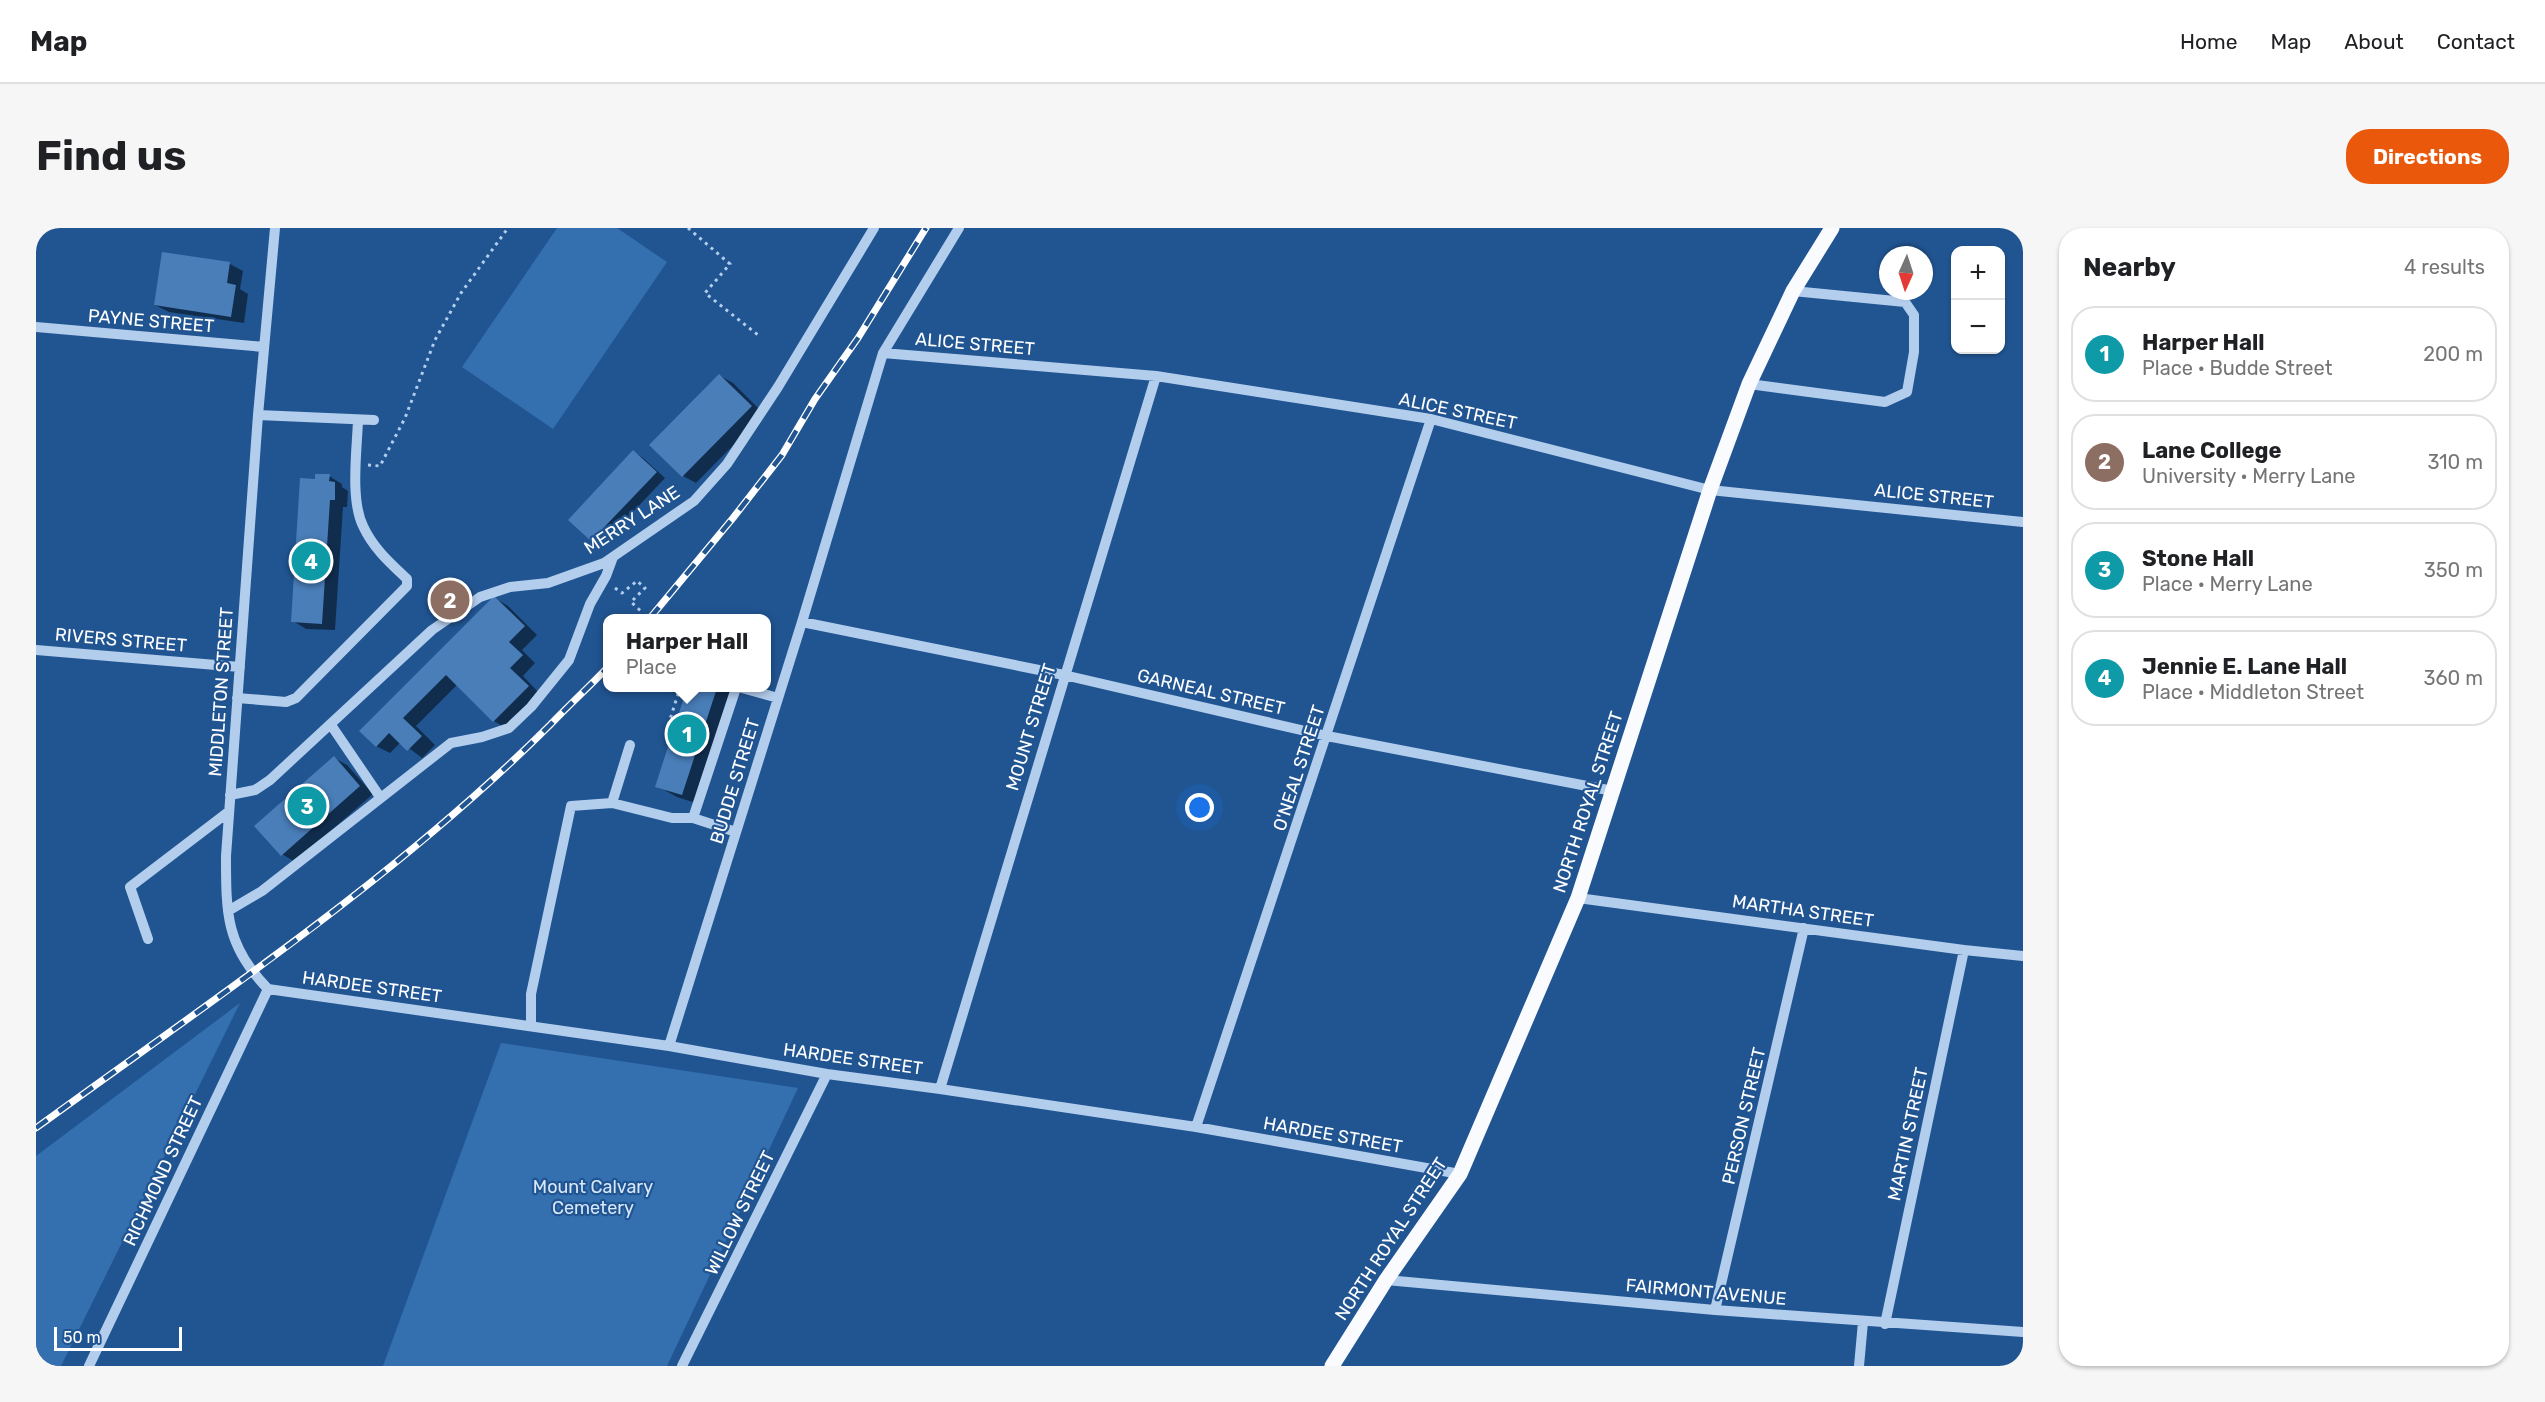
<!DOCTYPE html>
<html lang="en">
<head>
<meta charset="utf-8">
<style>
	:root { --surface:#fff; --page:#f6f6f6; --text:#202124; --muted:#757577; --line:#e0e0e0; --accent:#ea580c }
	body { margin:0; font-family:Rubik,sans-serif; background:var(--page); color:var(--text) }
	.controls { position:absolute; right:18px; top:18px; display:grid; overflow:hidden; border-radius:12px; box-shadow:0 2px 4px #0004 }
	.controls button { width:54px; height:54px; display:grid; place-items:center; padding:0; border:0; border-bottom:2px solid var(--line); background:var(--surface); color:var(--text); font:30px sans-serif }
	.compass { position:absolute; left:1843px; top:18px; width:54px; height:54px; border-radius:50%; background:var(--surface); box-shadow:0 2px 4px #0004; rotate:183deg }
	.scale { position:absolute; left:18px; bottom:15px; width:128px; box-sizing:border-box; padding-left:6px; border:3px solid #fff; border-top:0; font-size:16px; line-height:21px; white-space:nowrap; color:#fff; -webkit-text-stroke:4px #215592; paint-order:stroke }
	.you { position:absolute; left:1164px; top:580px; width:21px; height:21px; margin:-15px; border:4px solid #fff; border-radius:50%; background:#1a73e8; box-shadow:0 0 0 9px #1a73e833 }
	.badge { display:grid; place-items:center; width:39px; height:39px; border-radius:50%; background:var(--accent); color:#fff; font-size:20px; font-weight:700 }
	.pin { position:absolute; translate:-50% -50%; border:3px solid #fff; box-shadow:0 2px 6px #0006 }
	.popup { position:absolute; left:567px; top:386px; width:168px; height:78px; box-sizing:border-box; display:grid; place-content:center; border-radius:12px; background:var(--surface); filter:drop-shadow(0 2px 4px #0005); font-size:20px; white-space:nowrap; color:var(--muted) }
	.popup b { font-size:22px; color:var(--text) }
	.popup::after { content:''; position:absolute; left:50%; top:100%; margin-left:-12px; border:12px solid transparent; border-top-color:var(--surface) }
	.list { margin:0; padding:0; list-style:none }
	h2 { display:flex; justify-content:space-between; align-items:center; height:78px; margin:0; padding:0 24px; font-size:26px }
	h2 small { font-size:20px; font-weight:400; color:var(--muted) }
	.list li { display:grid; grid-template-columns:39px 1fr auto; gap:18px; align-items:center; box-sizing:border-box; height:96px; margin:0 12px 12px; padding:0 12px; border:2px solid var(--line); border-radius:24px }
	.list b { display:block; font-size:22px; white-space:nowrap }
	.list p { margin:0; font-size:20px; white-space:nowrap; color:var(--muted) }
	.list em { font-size:20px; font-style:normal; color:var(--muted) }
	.map { position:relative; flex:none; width:1987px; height:1138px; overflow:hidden; border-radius:24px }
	header { display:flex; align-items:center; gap:36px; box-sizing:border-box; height:84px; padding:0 30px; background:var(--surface); border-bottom:2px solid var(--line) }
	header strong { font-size:28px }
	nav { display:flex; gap:33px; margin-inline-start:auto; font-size:21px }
	.intro { display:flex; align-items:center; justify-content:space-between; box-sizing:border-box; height:144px; padding:0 36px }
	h1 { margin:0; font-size:42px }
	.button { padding:15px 27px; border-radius:24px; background:var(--accent); color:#fff; font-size:21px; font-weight:700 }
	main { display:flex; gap:36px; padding:0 36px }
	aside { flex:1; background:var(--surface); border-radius:24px; box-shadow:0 2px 4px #0004 }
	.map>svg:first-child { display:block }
</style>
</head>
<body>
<header>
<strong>Map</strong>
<nav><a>Home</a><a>Map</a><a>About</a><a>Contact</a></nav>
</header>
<div class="intro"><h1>Find us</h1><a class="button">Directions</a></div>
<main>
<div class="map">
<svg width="1987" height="1138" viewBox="0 0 1987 1138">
	<rect width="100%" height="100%" fill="#215592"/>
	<!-- green -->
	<path fill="#346fb0" d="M521,0H581L631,34L517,201L426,139Z
		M204,775L25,1138H0V928Z
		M465,815L762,860L631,1138H347Z"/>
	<!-- shadow -->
	<path fill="#0007" d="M127,26L194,36L207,43L204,61L212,66L208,95L133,84L119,77Z
		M684,148L697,155L728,186L660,255L647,248Z
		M598,224L607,230L629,250L565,318L556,312Z
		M293,248L306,256V259L312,263L311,279H307L299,402L270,401L257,393L280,253Z
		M459,370L472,378L501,407L486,422L499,435L487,448L505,467L471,501L458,493L421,457L380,498L399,517L386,530L365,514L354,525L340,518Z
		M652,460H708L703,462L666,577L641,569L621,558Z
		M298,530L311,537L337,566L259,634L246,626Z"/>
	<!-- building -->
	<path fill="#497eb9" d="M126,24L194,34L191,55L200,57L195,89L118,77Z
		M683,146L716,178L646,249L613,217Z
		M597,222L621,244L555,313L532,292Z
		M279,246H294L293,253L299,254V272H294L286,396L255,394L264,250L279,251Z
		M458,368L489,398L473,414L487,427L474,440L493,458L457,494L410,447L367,490L386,508L371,523L353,505L340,519L323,503Z
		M651,460H681L646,567L619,559Z
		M298,528L324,558L245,628L218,598Z"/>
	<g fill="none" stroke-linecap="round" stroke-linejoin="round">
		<!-- path -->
		<path stroke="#b3ceed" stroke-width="3" stroke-dasharray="3 4.5" stroke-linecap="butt" d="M652,0L694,36L669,65L722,107
			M332,237L344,238L369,190L399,112L425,65L472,0
			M579,360L586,365L601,353L609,360L595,374L607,385
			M630,504L644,460"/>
		<!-- minor -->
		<path stroke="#b3ceed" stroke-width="10" d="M239,0L222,187L190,628C190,686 190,718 232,761L633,818L791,846L904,861L1160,899L1424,946
			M0,99L228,119
			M847,125L1120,148L1395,191L1674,262L1987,294
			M1713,156L1849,174L1871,164L1878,124V87L1869,74L1757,63
			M222,187L338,192
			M766,394L1028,447L1291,508L1577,563
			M0,422L204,439
			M700,460L657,590L700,604
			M706,460L742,470
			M201,470L250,474L260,470L371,358V351C354,335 337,320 327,298C314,271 321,222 322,192
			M295,497L344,569
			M594,517L576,575L636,590H657
			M194,567L219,562L234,552L396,402L444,369L474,359L512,355L568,335L658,273L691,236L742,159L838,0
			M1542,670L1928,722L1987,728
			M192,683L226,663L415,515L446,509L473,500L495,479L533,432L554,376L570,348L577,329
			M112,711L94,659L191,585
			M495,798V766L535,578L576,575
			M633,818L766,394L847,125L923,0
			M904,861L1120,148
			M1160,899L1395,191
			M1350,1052L1679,1082L1987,1104
			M1679,1082L1768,700
			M1849,1096L1928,722
			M53,1138L232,761
			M646,1138L791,846
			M1823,1138L1827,1094"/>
		<!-- major -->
		<path stroke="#f9fbff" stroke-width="15" d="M1296,1138L1350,1052L1424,946L1542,670L1674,262L1713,156L1757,63L1796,0"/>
		<!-- rail casing -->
		<g stroke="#fff" stroke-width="7">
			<path id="rail" d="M614,390L697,290L746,227L779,171L822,110L890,0
				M0,900C176,772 359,651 514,497C533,477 553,459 572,439"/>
		</g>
		<!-- rail -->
		<use href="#rail" stroke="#215592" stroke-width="4.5" stroke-dasharray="14" stroke-linecap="butt"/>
	</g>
	<g text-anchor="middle" stroke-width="4.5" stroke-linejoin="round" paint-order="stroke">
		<!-- street labels -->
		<g font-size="18" fill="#fff" stroke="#215592">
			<text transform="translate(115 93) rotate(5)" y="6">PAYNE STREET</text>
			<text transform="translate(939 116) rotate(5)" y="6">ALICE STREET</text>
			<text transform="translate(1422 183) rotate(12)" y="6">ALICE STREET</text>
			<text transform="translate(1898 268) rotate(6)" y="6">ALICE STREET</text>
			<text transform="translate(596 292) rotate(-33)" y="6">MERRY LANE</text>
			<text transform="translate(85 412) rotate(5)" y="6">RIVERS STREET</text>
			<text transform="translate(185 464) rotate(-86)" y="6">MIDDLETON STREET</text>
			<text transform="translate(1175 464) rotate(13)" y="6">GARNEAL STREET</text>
			<text transform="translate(995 499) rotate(-73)" y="6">MOUNT STREET</text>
			<text transform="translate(1263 540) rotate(-72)" y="6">O'NEAL STREET</text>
			<text transform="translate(699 553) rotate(-73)" y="6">BUDDE STREET</text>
			<text transform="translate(1552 574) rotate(-72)" y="6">NORTH ROYAL STREET</text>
			<text transform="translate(1767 683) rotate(8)" y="6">MARTHA STREET</text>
			<text transform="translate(336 759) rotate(8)" y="6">HARDEE STREET</text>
			<text transform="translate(817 831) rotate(8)" y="6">HARDEE STREET</text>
			<text transform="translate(1708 888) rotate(-77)" y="6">PERSON STREET</text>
			<text transform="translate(1872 906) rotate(-78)" y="6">MARTIN STREET</text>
			<text transform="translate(1297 907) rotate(10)" y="6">HARDEE STREET</text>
			<text transform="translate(127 943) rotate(-65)" y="6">RICHMOND STREET</text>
			<text transform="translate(704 985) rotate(-64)" y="6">WILLOW STREET</text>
			<text transform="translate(1355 1011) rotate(-57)" y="6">NORTH ROYAL STREET</text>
			<text transform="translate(1670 1064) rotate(5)" y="6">FAIRMONT AVENUE</text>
		</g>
		<!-- park labels -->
		<g font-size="18" fill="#d8e8fa" stroke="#215592">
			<text x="557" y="965">Mount Calvary<tspan x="557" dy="21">Cemetery</tspan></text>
		</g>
	</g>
</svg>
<div class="controls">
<button>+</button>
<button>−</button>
</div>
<svg class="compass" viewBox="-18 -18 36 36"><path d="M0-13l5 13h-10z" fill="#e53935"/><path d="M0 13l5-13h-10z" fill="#757577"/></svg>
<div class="scale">50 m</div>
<div class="you"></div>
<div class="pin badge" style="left:651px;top:506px;background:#0f9aa8">1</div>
<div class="popup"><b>Harper Hall</b>Place</div>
<div class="pin badge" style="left:414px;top:372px;background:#8d6e63">2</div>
<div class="pin badge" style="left:271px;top:578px;background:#0f9aa8">3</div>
<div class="pin badge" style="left:275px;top:333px;background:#0f9aa8">4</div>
</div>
<aside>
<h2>Nearby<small>4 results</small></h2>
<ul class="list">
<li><span class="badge" style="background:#0f9aa8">1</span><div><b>Harper Hall</b><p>Place · Budde Street</p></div><em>200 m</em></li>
<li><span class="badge" style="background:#8d6e63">2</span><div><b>Lane College</b><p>University · Merry Lane</p></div><em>310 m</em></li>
<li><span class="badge" style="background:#0f9aa8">3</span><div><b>Stone Hall</b><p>Place · Merry Lane</p></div><em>350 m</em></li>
<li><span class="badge" style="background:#0f9aa8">4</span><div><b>Jennie E. Lane Hall</b><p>Place · Middleton Street</p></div><em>360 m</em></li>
</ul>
</aside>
</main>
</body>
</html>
